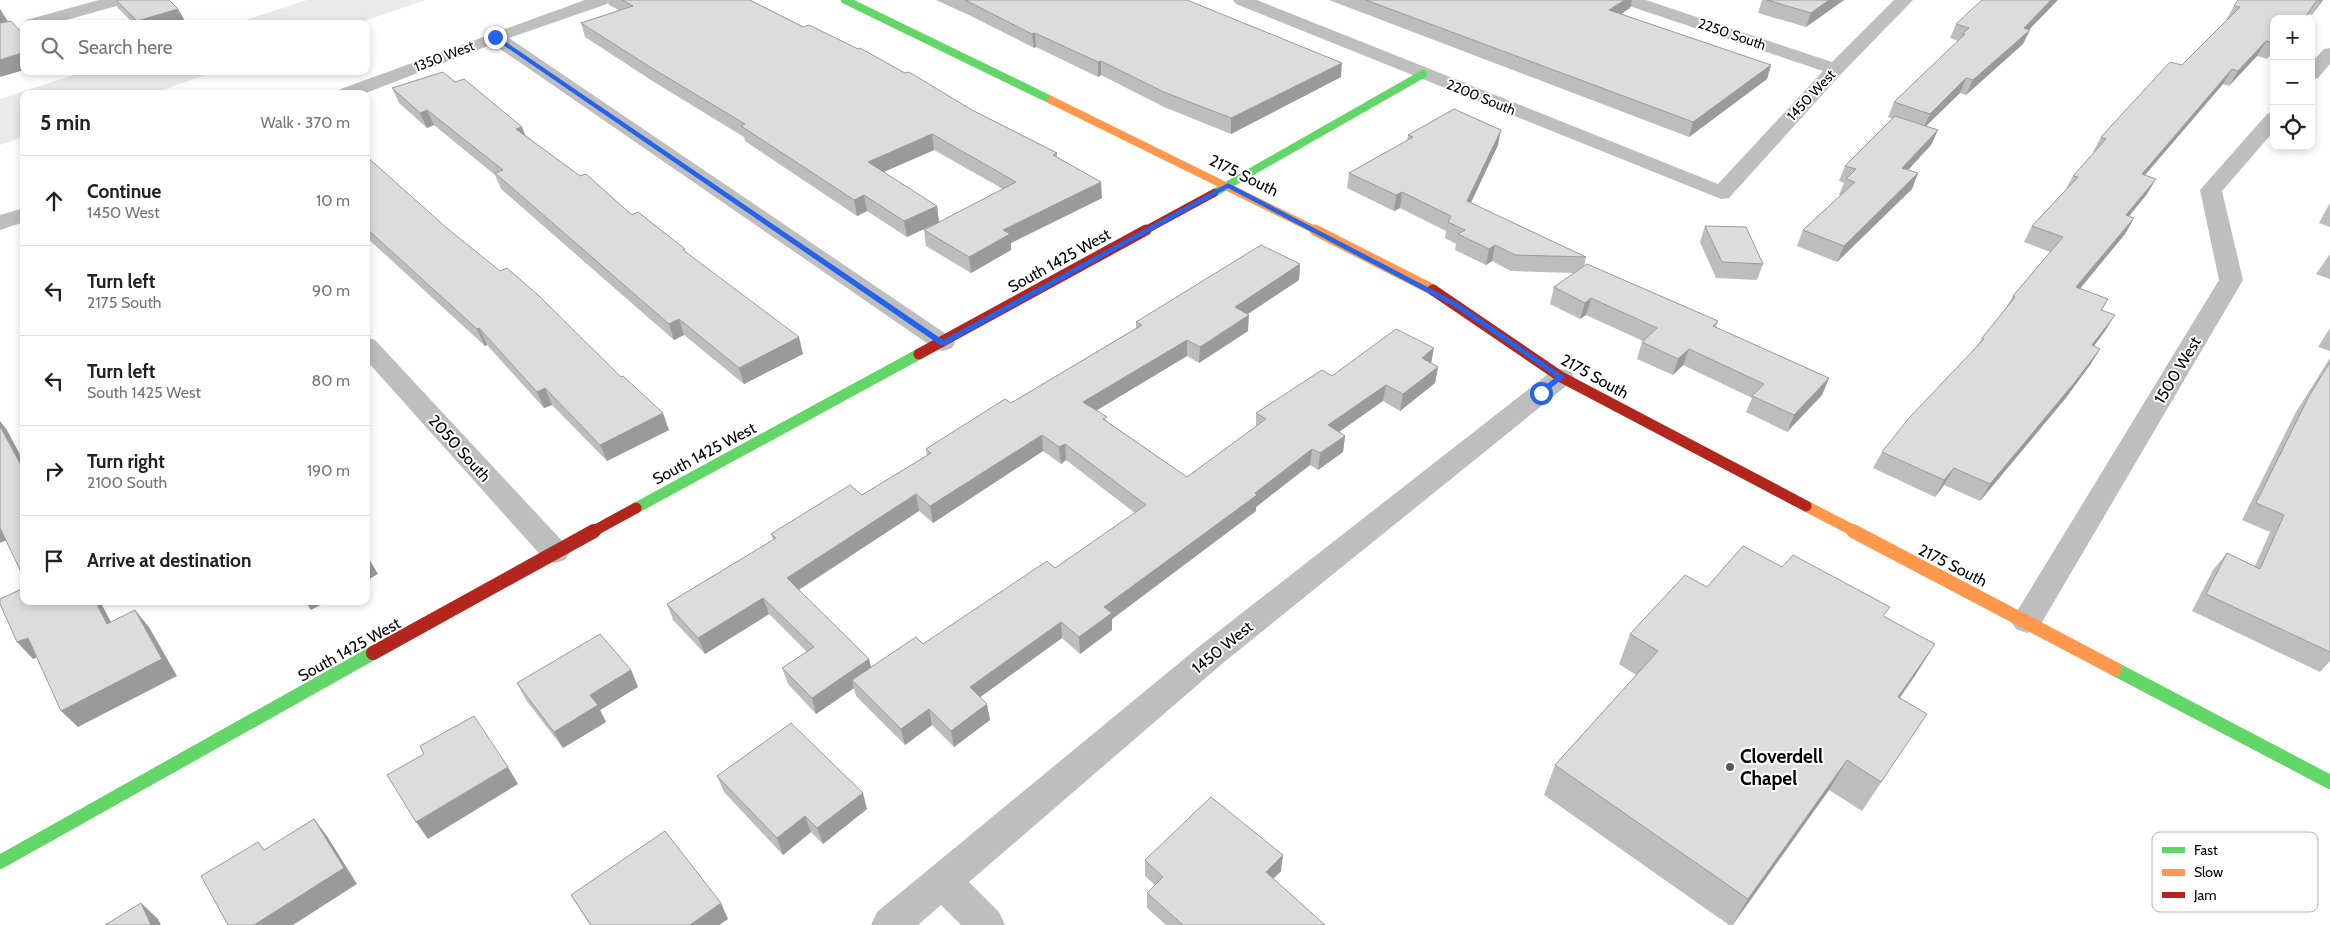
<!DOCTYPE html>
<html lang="en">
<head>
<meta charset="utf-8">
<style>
	:root { --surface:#fff; --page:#f6f6f6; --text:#222; --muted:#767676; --line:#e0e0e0 }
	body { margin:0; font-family:Cabin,sans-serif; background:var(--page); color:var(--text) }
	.controls { position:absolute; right:15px; top:15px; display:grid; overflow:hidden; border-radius:10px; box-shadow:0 2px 8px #0003 }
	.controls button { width:45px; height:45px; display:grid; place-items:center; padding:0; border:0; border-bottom:1px solid var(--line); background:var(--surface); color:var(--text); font:25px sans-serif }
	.stop { position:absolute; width:15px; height:15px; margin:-11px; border:4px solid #2563eb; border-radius:50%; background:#fff }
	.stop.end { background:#2563eb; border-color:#fff; box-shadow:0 1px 5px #0008 }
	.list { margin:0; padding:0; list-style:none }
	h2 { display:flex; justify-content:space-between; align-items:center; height:65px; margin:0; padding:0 20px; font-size:21px }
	h2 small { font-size:16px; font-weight:400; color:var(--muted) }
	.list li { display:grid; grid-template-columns:32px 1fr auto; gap:15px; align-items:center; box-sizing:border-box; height:90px; padding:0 20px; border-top:1px solid var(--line) }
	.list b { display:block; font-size:19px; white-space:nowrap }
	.list p { margin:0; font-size:16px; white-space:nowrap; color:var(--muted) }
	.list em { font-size:16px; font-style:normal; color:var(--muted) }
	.icon { flex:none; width:28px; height:28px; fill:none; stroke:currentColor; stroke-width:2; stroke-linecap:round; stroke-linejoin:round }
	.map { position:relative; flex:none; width:2330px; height:925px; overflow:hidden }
	.search { position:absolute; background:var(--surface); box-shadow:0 2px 8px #0003; left:20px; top:20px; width:350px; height:55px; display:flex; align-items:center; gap:12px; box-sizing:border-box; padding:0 18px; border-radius:10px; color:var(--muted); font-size:19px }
	.panel { position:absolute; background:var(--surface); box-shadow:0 2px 8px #0003; left:20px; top:90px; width:350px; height:515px; border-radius:10px }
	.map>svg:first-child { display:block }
</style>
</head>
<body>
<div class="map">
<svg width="2330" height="925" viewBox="0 0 2330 925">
	<rect width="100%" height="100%" fill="#fff"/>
	<!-- green -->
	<path fill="#eaeaea" d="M307,0H425L356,24H233Z
		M86,71H217L151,94H24V137L0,145V99Z"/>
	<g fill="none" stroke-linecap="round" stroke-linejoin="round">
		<!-- street -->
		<path fill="#bebebe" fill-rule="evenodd" d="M99,0H127L124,4L52,24H23L26,20Z
			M585,0H610L607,4L509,38L952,338L955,343L952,348L943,351L934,348L493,44L363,94H336L338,90Z
			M1233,0H1257L1718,184L1823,71L1623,4L1620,0H1646L1832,62L1894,0H1913L1842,73L1729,198L1721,199L1236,4Z
			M2330,48V64L2318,78L2311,80V63L2324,49Z
			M2274,112V131L2222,191L2243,280L2038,629L2027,633L2016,629L2011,621L2016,613L2219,280L2200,190L2267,114Z
			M24,208V222L0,230V215Z
			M366,337L375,340L565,544L570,552L565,560L555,563L545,560L366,360Z
			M1561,369L1570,371L1574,377L1570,383L1223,663L969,882L999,912L1005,925H961L941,905L918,925H871L877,912L1201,645L1552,371Z"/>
		<!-- fast-far2 -->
		<path stroke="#63d668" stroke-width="8" d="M845,0L1051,100
			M1214,193L1423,74"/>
		<!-- fast-far1 -->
		<path stroke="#63d668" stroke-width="11" d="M636,508L919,354"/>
		<!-- fast -->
		<path stroke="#63d668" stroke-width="14" d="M2115,669L2330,782
			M0,862L373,653"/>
		<!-- slow-far2 -->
		<path stroke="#ff974d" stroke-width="8" d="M1051,100L1317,231"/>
		<!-- slow-far1 -->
		<path stroke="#ff974d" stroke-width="11" d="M1315,230L1433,290
			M1806,506L1856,532"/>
		<!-- slow -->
		<path stroke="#ff974d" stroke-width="14" d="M1853,531L2115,669"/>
		<!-- jam-far2 -->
		<path stroke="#b3261e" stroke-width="8" d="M1144,231L1214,193"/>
		<!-- jam-far1 -->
		<path stroke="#b3261e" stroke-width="11" d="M1433,290L1561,377L1806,506
			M919,354L1146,230
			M592,532L636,508"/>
		<!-- jam -->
		<path stroke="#b3261e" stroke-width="14" d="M373,653L594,531"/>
	</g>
	<!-- wall -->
	<path fill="#bdbdbd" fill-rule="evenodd" d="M114,0H169L178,9L186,23L183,24H134L118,8Z
		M607,0H750L1057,153V157L1102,198L1011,243V250L971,273L926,246L924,230L939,222L907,237L867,211L857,216L745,141L744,137L654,82L585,37L581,23L619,10L609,5ZM934,150L1003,189L939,222L937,206L883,172Z
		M936,0H1187L1341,77L1231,134L1164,107L1101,75L1098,77L1036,47L1034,48L971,16Z
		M1329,0H1632L1630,8L1621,14L1771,65L1767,79L1689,137Z
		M1762,0H1844L1806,27L1758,13Z
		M2238,0H2323L2312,15L2308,14L2274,19V50L2267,59L2257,56L2229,86L2223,84L2145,175L2147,194L2129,216L2134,218L2125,234L2080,289L2108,299L2102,310L2105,331L2094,346L2100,349L2090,365L2065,399L1980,501L1944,485L1935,497L1873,468L1882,452L1977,346L1982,338L2006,308L2013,296L2050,252L2024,242L2032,226L2065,191L2073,176L2094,153L2093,152L2101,137L2182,65L2227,20H2226L2234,6Z
		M1956,24L2029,30L2023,44L1966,95L1960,93L1926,126L1938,130L1931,145L1908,170L1918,173L1912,189L1837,262L1797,246L1803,230L1841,195H1839L1844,183L1839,181L1845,166L1892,119L1888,117L1894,102L1958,41L1950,38Z
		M455,82L526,136L632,215L686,252L803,354L744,384L684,335L674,340L501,189L495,175L434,125L427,128L399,103L392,88Z
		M1408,135L1498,145L1471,203L1586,257L1584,266L1718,321L1716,328L1829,378L1822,395L1787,432L1746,412L1752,398L1683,365L1673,375L1637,359L1642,342L1643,341L1586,315L1580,319L1550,304L1554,287L1574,273L1511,271L1492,261L1486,265L1455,250L1456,244L1445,238L1446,231L1400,208L1394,211L1347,188L1349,173L1407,141Z
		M366,156L669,430L607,461L552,405L544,408L487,345L485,346L366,237Z
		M2330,203V227L2319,223Z
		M1705,226L1763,264L1757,280L1716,278L1700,242Z
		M2330,254V279L2316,274Z
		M1300,264L1299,280L1248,314V331L1199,363L1187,356L1097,410L1107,421L1187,477L1256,427V413L1332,376L1432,363L1438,367L1435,383L1400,411L1383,401L1339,432L1345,436L1343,452L1318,470L1310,465L1256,507V511L1112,619V630L1080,654L1062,638L980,697L990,720L954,747L932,725L905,745L856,696L854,688L816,714L788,684L782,668L807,652L769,614L705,654L673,620L667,604L773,540L771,534L862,495L927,456L926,449L1011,403L1136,328V322ZM1043,451L1061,464L1066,460L1135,513L1055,568L923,644L871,667L869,659L799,590L919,511L933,523Z
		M2330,328V351L2318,347Z
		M2330,358V661L2320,672L2192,611L2213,570L2227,553L2255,566L2270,532L2242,520L2296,412Z
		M1782,567L1884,617L1935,644L1916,674L1900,698L1927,714L1862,811L1829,790L1733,925H1729L1544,795L1555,765L1636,675L1619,664L1630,634L1707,587Z
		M631,670L638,687L600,710L606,722L563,748L526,700L517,683Z
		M717,776L867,809L823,844L811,832L783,855L724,792Z
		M1145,860L1281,871L1273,879L1325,925H1166L1147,908V893L1155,885L1145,876Z
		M571,895L728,919L719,925H590Z"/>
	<!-- shaded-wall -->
	<path fill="#9a9a9a" d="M1625,0H1632L1630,8L1606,24L1609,10Z
		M1829,0H1844L1806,27L1811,13Z
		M2051,0H2058L2028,31L2030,30L2023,44L1966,95L1973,80Z
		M2317,0L2305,19H2304Z
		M2322,0H2323L2312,15Z
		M0,9L9,23L0,25Z
		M178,9L186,23L183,24H139L137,21Z
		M1035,33L1036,47L1034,48L1032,34Z
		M2266,41L2257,56L2229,86L2238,71Z
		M2274,48V50L2267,59Z
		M24,52V70L0,77V60Z
		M1101,61V75L1098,77V62Z
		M1342,63L1341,77L1231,134V118Z
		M1771,65L1767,79L1689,137L1693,122Z
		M2232,69L2223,84L2133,189L2142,174Z
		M1966,78L1960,93L1923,129L1930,114Z
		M427,110L434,125L427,128L420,113Z
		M522,127L528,142L516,129Z
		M1501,130L1498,145L1464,217L1467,201Z
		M1938,130L1931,145L1896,183L1902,168Z
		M932,134L934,150L870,178L868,162Z
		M1918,173L1912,189L1837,262L1844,246Z
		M2156,179L2147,194L2117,231L2126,215Z
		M1101,182L1102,198L1011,243V250L971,273L969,257L1003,230Z
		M1402,192L1400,208L1394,211L1396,195Z
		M864,195L867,211L857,216L854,200Z
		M937,206L939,222L907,237L904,221Z
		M2134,218L2125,234L2067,304L2076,287Z
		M1495,245L1492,261L1486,265L1489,249Z
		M1300,264L1299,280L1234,323L1235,307Z
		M1591,298L1586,315L1580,319L1585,303Z
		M1249,315L1248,331L1199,363L1200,347Z
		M2115,315L2105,331L2082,362L2092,345Z
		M679,319L684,335L674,340L669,324Z
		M479,328L487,345L485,346L477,329Z
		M799,337L803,354L744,384L739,368Z
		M1187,340V356L1084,418L1083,402Z
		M1434,348L1431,364L1422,358Z
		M1689,349L1683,365L1673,375L1678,359Z
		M2100,349L2090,365L2065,399L1980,501L1990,484Z
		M1438,367L1435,383L1400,411L1403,394Z
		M1829,378L1822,395L1787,432L1794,415Z
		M1386,385L1383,401L1326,441L1328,425Z
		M545,388L552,405L544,408L537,392Z
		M663,413L669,430L607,461L600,445Z
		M0,421L7,430L24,462V471L0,426Z
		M1042,435L1043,451L933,523L930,506Z
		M1345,436L1343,452L1318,470L1320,453Z
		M1065,444L1066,460L1061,464L1059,447Z
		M1312,449L1310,465L1256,507V511L1112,619V630L1080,654L1079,637L1104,607Z
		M1954,468L1944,485L1935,497L1944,480Z
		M916,494L919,511L792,594L787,578Z
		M0,525L11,538L0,543Z
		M368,557L378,574L366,581V558Z
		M763,598L769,614L705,654L698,638Z
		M95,601H100L121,641L107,624Z
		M305,601H328L311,610Z
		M135,610L149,627L177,676L78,727L61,711Z
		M1061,622L1062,638L972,703L970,687Z
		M28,638L43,655L33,659L17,642Z
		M1935,644L1916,674L1879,727L1898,697Z
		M869,659L873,675L852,680L854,688L816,714L812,698Z
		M631,670L638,687L600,710L606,722L563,748L554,732L590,695Z
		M987,704L990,720L954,747L951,731Z
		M929,709L932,725L905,745L901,729Z
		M1847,760L1829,790L1732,925L1748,899Z
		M508,767L518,784L428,839L416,822Z
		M863,793L867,809L823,844L817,828Z
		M805,816L811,832L783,855L777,838Z
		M314,819L327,836L357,884L293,925H254Z
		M1283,855L1281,871L1264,888L1266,872Z
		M141,903L158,919L161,925H151Z
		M721,903L728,919L719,925H690Z"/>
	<!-- building -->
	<path fill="#dcdcdc" stroke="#9a9a9a" d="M116,0H169L178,9L137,21Z
		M622,0H750L803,27L809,25L858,49L860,48L905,73L909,72L972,110L1057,153L1053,155L1101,182L1003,230L1010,234L969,257L924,230L1016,182L932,134L868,162L937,206L904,221L864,195L854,200L741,126L745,124L650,67L581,23L633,6Z
		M965,0H1187L1342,63L1231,118L1164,92L1101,61L1098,62L1035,33L1032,34Z
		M1366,0H1625L1609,10L1771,65L1693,122Z
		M1767,0H1829L1811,13Z
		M1982,0H2051L2024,28L2030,30L1973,80L1966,78L1930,114L1894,102L1965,34H1962L1969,28L1956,24Z
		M2238,0H2322L2321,1L2317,0L2304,19H2274V43L2266,41L2238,71L2232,69L2142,174L2156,179L2126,215L2134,218L2076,287L2108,299L2101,310L2115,315L2092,345L2100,349L2075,382L1990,484L1954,468L1944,480L1882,452L1909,418L1984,339L1982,338L2015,297L2013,296L2063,237L2032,226L2078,177L2073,176L2106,139L2101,137L2170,62L2182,65L2240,7L2234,6Z
		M11,21L24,35V52L0,60V23Z
		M443,72L455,82L464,79L522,127L516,129L580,176L586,174L632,215L638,212L685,249L683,250L799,337L739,368L679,319L669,324L495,173L503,170L427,110L420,113L392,88Z
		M1454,109L1501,130L1467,201L1586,257L1515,255L1495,245L1489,249L1458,234L1465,230L1448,222L1451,216L1402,192L1396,195L1349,173L1413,137L1408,135Z
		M1895,116L1938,130L1902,168L1918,173L1844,246L1803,230L1855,182L1846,179L1856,169L1845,166Z
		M366,156L448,229L500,271L507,268L538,295L621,377L623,376L663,413L600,445L545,388L537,392L479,328L477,329L366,228Z
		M1705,226L1746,227L1763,264L1722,262Z
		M1261,245L1300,264L1235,307L1249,315L1200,347L1187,340L1083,402L1107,417L1103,419L1187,477L1266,419L1256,413L1322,370L1332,376L1396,329L1434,348L1422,358L1438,367L1403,394L1386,385L1328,425L1345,436L1320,453L1312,449L1255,493L1257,495L1104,607L1112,613L1079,637L1061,622L970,687L987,704L951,731L929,709L901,729L852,680L916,637L923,644L1047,561L1055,568L1146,505L1065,444L1059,447L1042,435L930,506L916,494L787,578L869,659L812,698L782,668L814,647L763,598L698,638L667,604L776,538L771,534L850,485L862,495L931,453L926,449L1005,399L1011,403L1142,325L1136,322Z
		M1587,264L1718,321L1713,326L1829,378L1794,415L1752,396L1764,384L1689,349L1678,359L1642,342L1657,328L1591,298L1585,303L1554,287Z
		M2330,362V652L2206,594L2227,553L2260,569L2284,515L2256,503L2309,396Z
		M0,426L24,471V578L0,528Z
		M1743,546L1782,567L1793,555L1890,607L1883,616L1935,644L1898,697L1927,714L1881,782L1847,760L1748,899L1555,765L1658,651L1630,634L1685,575L1707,587Z
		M24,588V601H95L107,624L135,610L162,659L61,711L28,638L17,642L0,604V599Z
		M600,634L631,670L590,695L598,705L554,732L517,683Z
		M474,716L508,767L416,822L387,775L424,754L420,746Z
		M791,723L863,793L817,828L805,816L777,838L717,776Z
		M1211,797L1283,855L1266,872L1325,925H1183L1147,893L1163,877L1145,860Z
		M314,819L344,868L254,925H228L201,876L258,842L264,850Z
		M665,831L721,903L690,925H591L571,895Z
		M141,903L151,925H105Z"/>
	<!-- route -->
	<path fill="#2563eb" d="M493,36H497L943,340L1228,183L1458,303L1565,377L1543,394H1538V391L1556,377L1453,306L1228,188L945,345H940L493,38Z"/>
	<!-- markers -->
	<circle fill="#595959" stroke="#fff" stroke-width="2" cx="1730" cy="767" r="5"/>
	<g text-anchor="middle" stroke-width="4" stroke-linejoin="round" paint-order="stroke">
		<!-- far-street labels -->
		<g font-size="14" fill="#000" stroke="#fff">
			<text transform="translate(1732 34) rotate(19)" y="5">2250 South</text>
			<text transform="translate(444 56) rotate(-21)" y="5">1350 West</text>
			<text transform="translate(1811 95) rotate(-47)" y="5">1450 West</text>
			<text transform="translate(1481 97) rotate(22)" y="5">2200 South</text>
		</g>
		<!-- street labels -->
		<g font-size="16" fill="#000" stroke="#fff">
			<text transform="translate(1244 175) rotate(26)" y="6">2175 South</text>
			<text transform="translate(1059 260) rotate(-29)" y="6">South 1425 West</text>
			<text transform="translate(2177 370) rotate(-59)" y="6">1500 West</text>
			<text transform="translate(1595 376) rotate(29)" y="6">2175 South</text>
			<text transform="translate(460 448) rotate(48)" y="6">2050 South</text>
			<text transform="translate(704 453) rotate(-28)" y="6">South 1425 West</text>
			<text transform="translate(1953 565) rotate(27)" y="6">2175 South</text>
			<text transform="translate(1222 647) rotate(-39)" y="6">1450 West</text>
			<text transform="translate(349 649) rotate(-29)" y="6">South 1425 West</text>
		</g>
		<!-- near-poi labels -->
		<g font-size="19" font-weight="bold" fill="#000" stroke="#fff" text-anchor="start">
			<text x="1740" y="763">Cloverdell<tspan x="1740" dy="22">Chapel</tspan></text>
		</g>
	</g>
	<!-- legend -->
	<rect x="2152" y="832" width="166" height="80" rx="8" fill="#fff" stroke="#b2b2b2" stroke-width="1"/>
	<rect x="2162" y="847" width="23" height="6" fill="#63d668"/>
	<rect x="2162" y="869" width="23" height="7" fill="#ff974d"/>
	<rect x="2162" y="892" width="23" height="6" fill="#b3261e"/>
	<g font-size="14" fill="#000">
		<text x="2194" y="855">Fast</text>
		<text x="2194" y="877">Slow</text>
		<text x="2194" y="900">Jam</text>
	</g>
</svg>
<div class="controls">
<button>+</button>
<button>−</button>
<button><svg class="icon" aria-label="locate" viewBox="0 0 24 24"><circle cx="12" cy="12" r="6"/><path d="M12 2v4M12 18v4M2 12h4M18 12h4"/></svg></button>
</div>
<div class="stop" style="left:1541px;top:393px"></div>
<div class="stop end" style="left:495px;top:37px"></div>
<div class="search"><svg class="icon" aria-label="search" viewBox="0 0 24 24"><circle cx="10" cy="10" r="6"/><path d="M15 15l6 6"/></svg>Search here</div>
<section class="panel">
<h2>5 min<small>Walk · 370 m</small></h2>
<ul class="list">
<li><svg class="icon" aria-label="ahead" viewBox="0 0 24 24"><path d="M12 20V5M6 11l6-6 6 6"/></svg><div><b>Continue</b><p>1450 West</p></div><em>10 m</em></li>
<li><svg class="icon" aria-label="left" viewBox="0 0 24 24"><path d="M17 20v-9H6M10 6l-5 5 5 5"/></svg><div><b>Turn left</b><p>2175 South</p></div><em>90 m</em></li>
<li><svg class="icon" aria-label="left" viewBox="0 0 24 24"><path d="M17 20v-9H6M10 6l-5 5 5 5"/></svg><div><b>Turn left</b><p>South 1425 West</p></div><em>80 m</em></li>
<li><svg class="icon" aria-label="right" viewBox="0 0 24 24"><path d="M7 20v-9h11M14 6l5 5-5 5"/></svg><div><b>Turn right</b><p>2100 South</p></div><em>190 m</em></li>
<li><svg class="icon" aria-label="arrive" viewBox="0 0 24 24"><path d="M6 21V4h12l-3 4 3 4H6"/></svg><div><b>Arrive at destination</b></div></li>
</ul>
</section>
</div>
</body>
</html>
